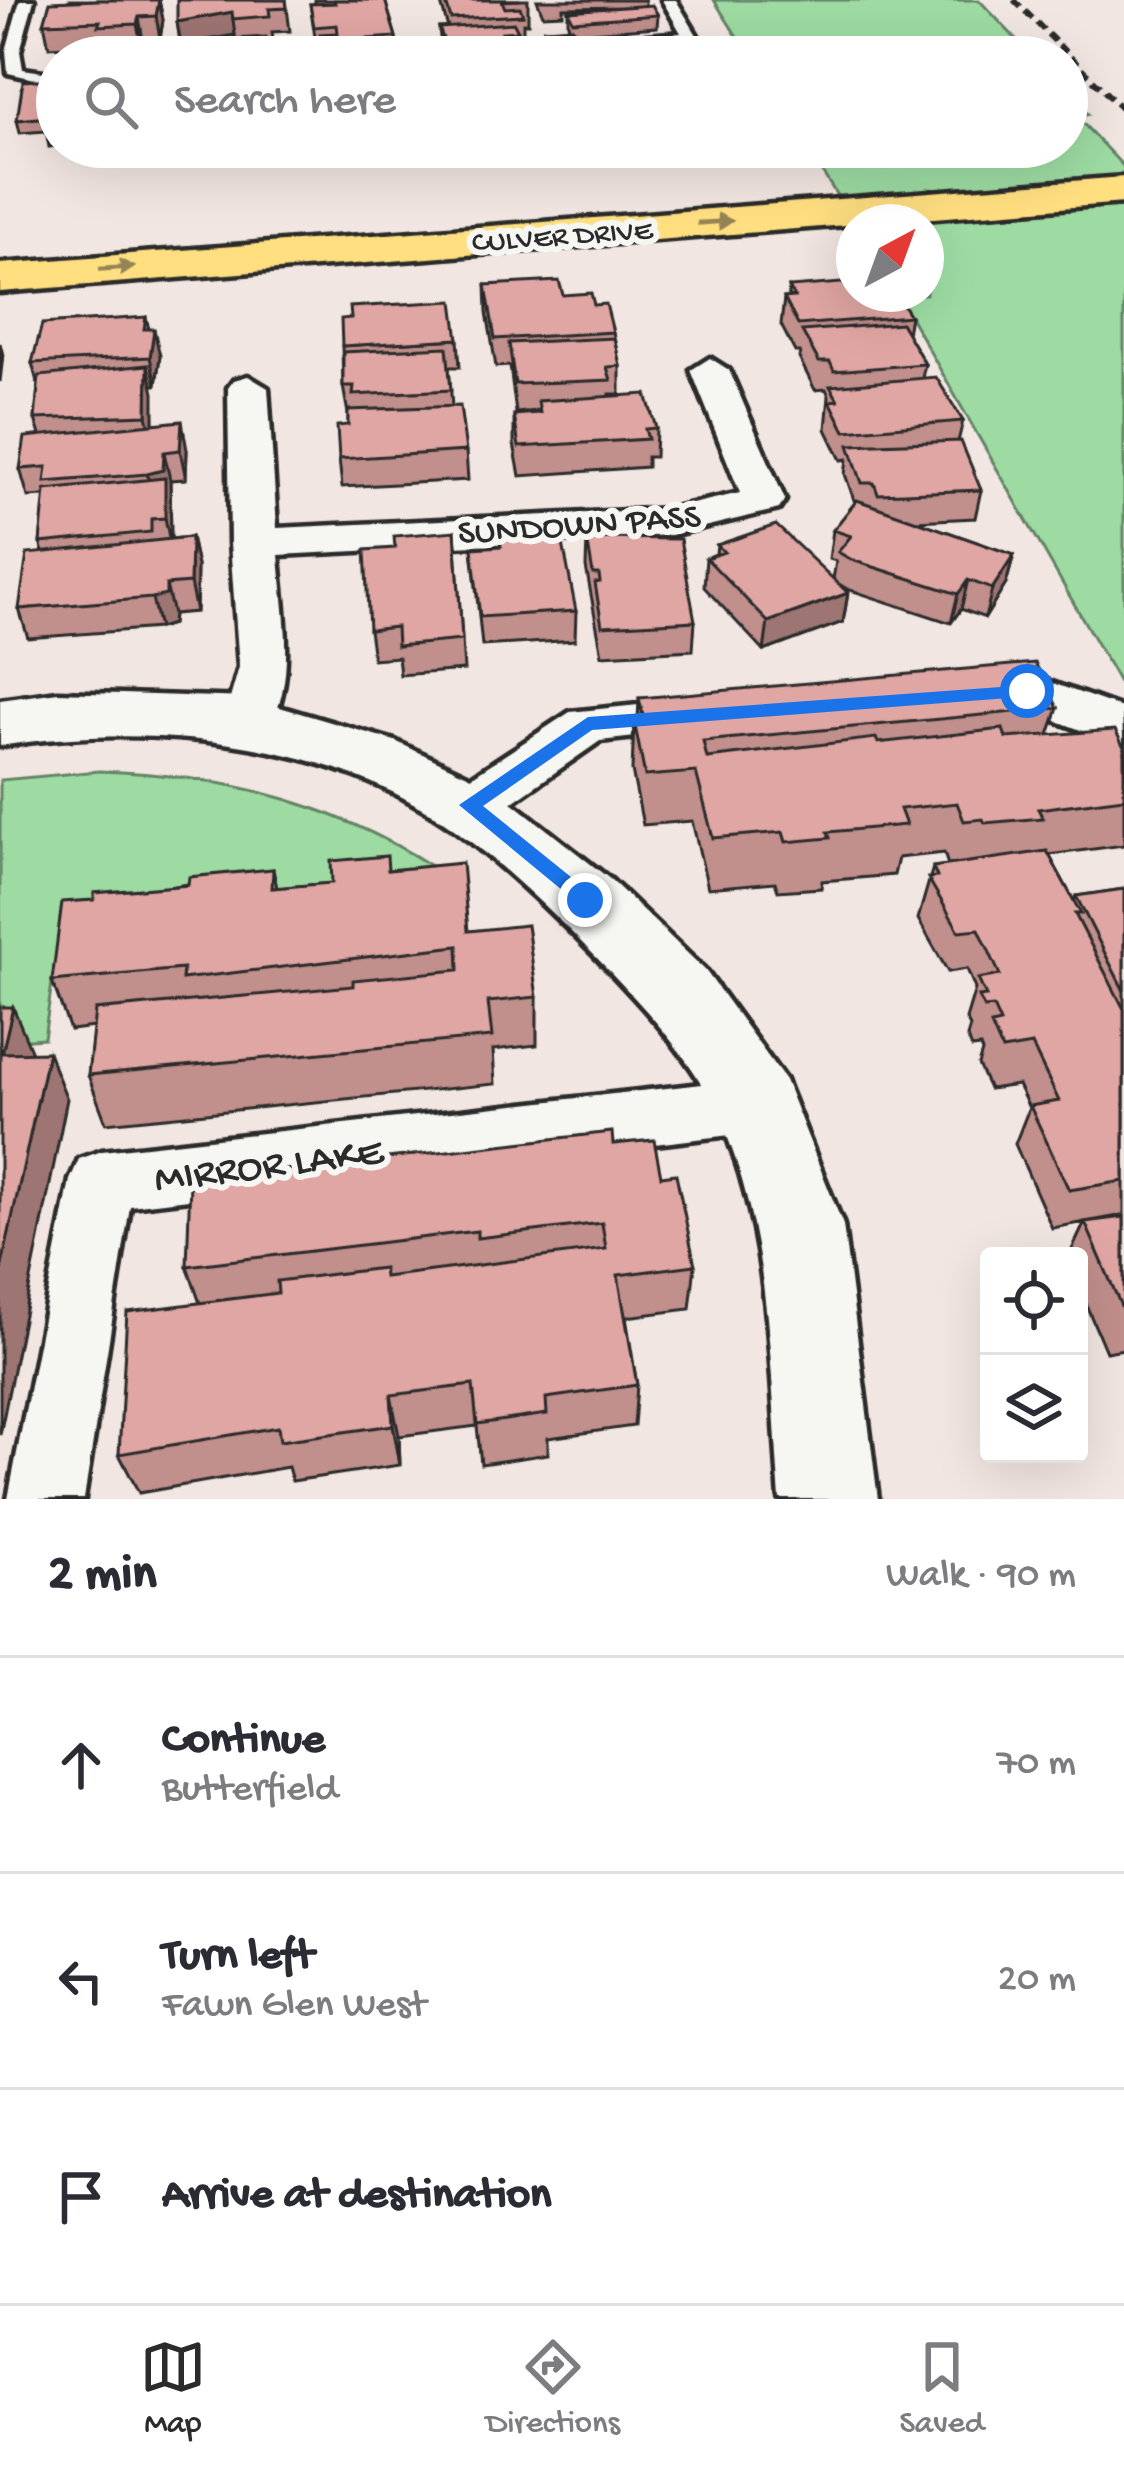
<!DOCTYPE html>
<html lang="en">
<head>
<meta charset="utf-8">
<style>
	:root { --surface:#fff; --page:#f2f2f3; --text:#2b2b33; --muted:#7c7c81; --line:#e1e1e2; --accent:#2b2b2b }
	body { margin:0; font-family:"Gochi Hand",sans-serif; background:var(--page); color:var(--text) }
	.controls { position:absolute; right:36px; bottom:36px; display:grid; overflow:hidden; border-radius:12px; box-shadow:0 12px 48px #0002 }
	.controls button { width:108px; height:108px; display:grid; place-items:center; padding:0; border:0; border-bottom:3px solid var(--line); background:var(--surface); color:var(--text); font:60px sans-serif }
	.compass { position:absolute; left:836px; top:204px; width:108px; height:108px; border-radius:50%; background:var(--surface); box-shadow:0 12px 48px #0002; rotate:41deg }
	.stop { position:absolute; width:36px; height:36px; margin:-27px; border:9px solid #1a73e8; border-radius:50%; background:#fff }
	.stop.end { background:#1a73e8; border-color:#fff; box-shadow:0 3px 12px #0008 }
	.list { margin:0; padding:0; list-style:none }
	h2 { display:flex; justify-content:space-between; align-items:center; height:156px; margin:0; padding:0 48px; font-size:51px }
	h2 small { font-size:39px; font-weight:400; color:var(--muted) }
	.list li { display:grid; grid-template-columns:78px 1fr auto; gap:36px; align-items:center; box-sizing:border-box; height:216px; padding:0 48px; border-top:3px solid var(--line) }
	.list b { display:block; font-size:45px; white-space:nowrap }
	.list p { margin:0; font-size:39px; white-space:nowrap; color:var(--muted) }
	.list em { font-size:39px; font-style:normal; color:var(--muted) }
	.icon { flex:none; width:66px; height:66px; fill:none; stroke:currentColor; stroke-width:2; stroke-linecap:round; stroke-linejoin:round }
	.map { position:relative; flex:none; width:1124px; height:1499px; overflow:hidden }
	.search { position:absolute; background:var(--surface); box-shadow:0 12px 48px #0002; left:36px; right:36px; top:36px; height:132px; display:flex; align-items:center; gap:30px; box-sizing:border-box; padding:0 42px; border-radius:66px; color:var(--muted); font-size:45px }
	.sheet { height:804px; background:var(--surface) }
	nav { display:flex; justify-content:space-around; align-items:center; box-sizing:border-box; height:168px; border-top:3px solid var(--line); background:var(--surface); font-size:33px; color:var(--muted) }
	nav a { display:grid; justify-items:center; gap:6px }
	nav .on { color:var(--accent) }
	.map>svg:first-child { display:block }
</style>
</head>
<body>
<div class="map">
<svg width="1124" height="1499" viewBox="0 0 1124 1499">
	<rect width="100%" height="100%" fill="#f2e6e2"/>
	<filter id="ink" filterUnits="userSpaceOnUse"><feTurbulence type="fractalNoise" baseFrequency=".00833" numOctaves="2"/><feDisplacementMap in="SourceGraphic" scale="24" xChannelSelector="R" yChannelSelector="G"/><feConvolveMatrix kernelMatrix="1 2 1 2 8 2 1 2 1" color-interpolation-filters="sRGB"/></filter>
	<g filter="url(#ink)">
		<!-- green -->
		<path fill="#9ddba2" stroke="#648366" stroke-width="3" d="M714,0H979L1033,57H750Z
			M1067,93L1088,114L1076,116L1124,167V691L897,294H926V222H854L806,147H1067Z
			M99,771C233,775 346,806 456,882L61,922L44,1038L0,1041V780Z"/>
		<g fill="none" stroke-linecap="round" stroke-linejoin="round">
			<!-- service casing -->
			<g stroke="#2b2b2b" stroke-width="9">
				<path id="service" d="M20,0H34L20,51L23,69L57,74V84L8,73L6,51Z
					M662,0H676L710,57H694L686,42L603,48L608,57H592L589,41L681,33Z"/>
			</g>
			<!-- minor casing -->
			<g stroke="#2b2b2b" stroke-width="9">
				<path id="minor" d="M710,358L729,370L785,500L779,509L670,535L279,555C283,613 298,680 267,732L249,737L231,732L224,720L239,667L230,543L228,388L234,380L248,376L268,388L277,528L670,509L740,493L691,370Z
					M1027,674L1122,708L1124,773L1106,768L1086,732L1023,708L972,706L964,694L972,682Z
					M707,698L725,703L732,715L725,727L600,741L488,819L469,824L450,819L443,805L450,791L570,712Z
					M756,1078L778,1086L787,1105L778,1124L756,1132L130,1206L84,1499H8L70,1180L79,1159L102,1151Z"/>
			</g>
			<!-- tertiary casing -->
			<g stroke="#2b2b2b" stroke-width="9">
				<path id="tertiary" d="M58,692L249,698L395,741L493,787L611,880L705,970L785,1080L843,1225L878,1499H780C770,1373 772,1242 722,1123C696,1061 642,1005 596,957C551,911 500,862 447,824C324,738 144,723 0,746V700Z"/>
			</g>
			<!-- primary casing -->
			<g stroke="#2b2b2b" stroke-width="9">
				<path id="primary" d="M1124,177V203L0,292V264Z"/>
			</g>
			<!-- service -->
			<use href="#service" fill="#f6f6f2" fill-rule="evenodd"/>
			<!-- minor -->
			<use href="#minor" fill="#f6f6f2" fill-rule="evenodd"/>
			<!-- tertiary -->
			<use href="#tertiary" fill="#f6f6f2" fill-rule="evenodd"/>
			<!-- primary -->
			<use href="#primary" fill="#ffdf80" fill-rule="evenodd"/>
			<!-- rail -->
			<path stroke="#2b2b2b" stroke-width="6" stroke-dasharray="10 6" stroke-linecap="butt" d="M1014,0L1124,111"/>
		</g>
		<!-- wall -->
		<path fill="#c18f8c" stroke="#2b2b2b" stroke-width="3" d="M69,0H159L163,20L160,39L143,40L142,45L180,42L177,22L286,0L290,31L272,32L273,40H267L269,53L292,57H203L202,41L235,39V35L195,42L197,57H106V50H103L102,44L49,47L44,23Z
			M315,0H385L396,37L398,57H314L317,50L310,4H315Z
			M440,0H528V23H523V38L538,57H442L439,28H448Z
			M537,0H645V6L658,15L657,27L575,33L586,57H550L544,41V29L570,28L568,24V11L626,7L563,8V14L543,15Z
			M649,38L682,50V57H652L648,50Z
			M53,79L56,92L52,120H57V146L49,147L46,131L20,133L17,120Z
			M486,285L563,295L594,305L613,332L620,366V394H610V396L656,428L655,457H647V467L520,476L514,444V415L538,414V411L516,413L510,366L496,367L487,312Z
			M789,287L910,316L907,334L925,364L922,378L963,421L958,442L981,490L975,518L916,521L1014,555L1006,584L985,618L961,609L951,623L847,589L839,584L848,593L843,622L764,651L704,587L706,558L716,554L717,545L833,579L836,561L829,559L833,530L855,503L845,474L847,459L841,460L826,429L829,396L826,389L815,390L799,358L800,352H795L781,325L784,298H788Z
			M146,317L149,329L160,356L156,385H152L154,424L187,450L186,479L170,480L171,539L191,537L197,566L196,612L173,614L172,624L159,628L28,638L19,609L43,552L40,543L45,496L28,497L20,469L40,435L35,419L38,386L32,363Z
			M458,339L460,367H449L452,407L466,451L468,480L342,487L339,459L348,425V414L343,386L342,346Z
			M455,531L464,670L400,675L398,657L373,659L369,630L395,548Z
			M587,538L695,621L693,650L602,655L586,567Z
			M472,548L576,611L575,640L482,646Z
			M639,698L1058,708L1049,735L1124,747V845L1049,855L1074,901L1076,896L1124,889V1215L1052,1228L1015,1144L1029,1108L1018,1085L989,1089L978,1065L982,1052L980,1047L972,1048L967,1037L970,1027L966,1019L975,989L967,969L948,972L918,919L933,867L948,865L944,853L898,858L894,875L822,881L821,888L778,891L775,882L708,888L692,821L643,825L632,771L634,721H638Z
			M273,869L277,888L332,883L388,869L468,931L537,997V1045L493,1050L495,1084L106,1123L88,1075L94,1027L70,1030L52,981L94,900Z
			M613,1144L661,1176L695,1265L690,1309L626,1317L637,1385L634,1426L548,1438V1454L481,1464L477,1426L399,1436L400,1465L292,1481L288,1467L139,1493L119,1454L200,1303L187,1266Z
			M1124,1217V1349L1106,1352L1079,1288V1256H1069L1085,1222Z"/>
		<!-- shaded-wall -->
		<path fill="#9d7472" stroke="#2b2b2b" stroke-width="3" d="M159,0L163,20L160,39L156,16Z
			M232,12L235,35L195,42L197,57L195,43L181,45L177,22Z
			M139,17L143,40L142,48L137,24Z
			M518,31V54L503,56L502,32Z
			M53,79L56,92L51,130L48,117Z
			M154,329L160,356L156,385L150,357Z
			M0,343L3,355L0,382Z
			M148,365L154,393V444L147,415Z
			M182,421L187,450L186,479L180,450Z
			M164,452L170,480L171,547L165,518L154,502L147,474Z
			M191,537L197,566L196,612L190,583Z
			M1014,555L1006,584L985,618L992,589Z
			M968,580L961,609L951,623L958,594Z
			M166,585L173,614L172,624L159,628L152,598Z
			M848,593L843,622L764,651L768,622Z
			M13,1007L33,1055L2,1053Z
			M48,1052L67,1099L0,1435V1274Z
			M391,1395L399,1436L400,1465L393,1425Z"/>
		<!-- building -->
		<path fill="#e0a6a3" stroke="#2b2b2b" stroke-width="3" d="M98,0H159L156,16L139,17L137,24L98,26L100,21L44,23L50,2Z
			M177,0H286L287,8L269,9L270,16L233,19L232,12L177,22Z
			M334,0H385L396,37L322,42L320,34L338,33L337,25L314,27L310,4L335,3Z
			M445,0H520L502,1L505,8L520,7L523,15L451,19Z
			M652,5L658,15L573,21L568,11Z
			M514,23L518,31L502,32L505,40L529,38L538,57H450L439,28Z
			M572,27L586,57H556L544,29Z
			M266,37L268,47L202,52V41Z
			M676,37L682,50L655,51L649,38Z
			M195,41V53L106,57L107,47Z
			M383,45L387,57H314L313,51Z
			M291,52L292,57H263V53Z
			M53,79L48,117L17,120L23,81Z
			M49,120H57V133H46Z
			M559,281L563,295L591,293L594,305L606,304L613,332L495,339L486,285Z
			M854,282V294H896L910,316L798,325L784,298L794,297L789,287Z
			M453,301L458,339L342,346L341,319L351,318L350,307Z
			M146,317L144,329H154L150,357L32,363L42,324Z
			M901,323L925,364L834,371L830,362H819L802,331Z
			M614,338L620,366L607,367L611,380L515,384L509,343Z
			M447,347L451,390L353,395L354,386H343V352Z
			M148,365L147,415L35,419L39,376Z
			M936,377L963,421L845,431L830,401L838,400L830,386Z
			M646,394L656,428L645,429L648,439L519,447L514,415L540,413L538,401Z
			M460,406L466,451L339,459L337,426L348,425V410Z
			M182,421L180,450L164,452L163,470L147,474L45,482L47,467L20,469L25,437Z
			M961,441L981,490L878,494L874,483H862L849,445Z
			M165,478V518L151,519V532L40,543L45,490Z
			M857,500L1014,555L992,589L968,580L958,594L852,560L838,552L851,536L833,530Z
			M776,525L848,593L768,622L706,558L724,552L717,545Z
			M455,531L462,640L397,646L396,627L369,630L365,550L395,548L394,536Z
			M561,533L576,611L480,617L472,548L501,546L500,537Z
			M191,537L190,583L166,585V595L152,598L19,609L27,554Z
			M587,538L680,539L695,621L602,626L595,583L600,582L599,574H593Z
			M1035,663L1058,708L703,741L707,758L876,738L878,743L1003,729L1006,738L1115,730L1124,747V798L1038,809L1043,818L985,823L983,819L964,821L957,803L900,809L906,825L828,832L830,838L786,842L783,832L713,838L696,772L645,776L634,721L644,720L639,698Z
			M1047,851L1081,914H1075L1124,1009V1181L1069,1190L1030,1106L1059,1101L1032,1045L1002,1050L991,1025L1000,1023L993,1007L984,1008L979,997L986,996L978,979L1000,975L979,929L959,931L928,878L937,877L933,867Z
			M387,856L388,870L462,863L468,931L527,925L537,997L488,1002L492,1037L88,1075L95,1010L353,986V980L459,970L458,946L182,979L183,969L52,981L62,902L94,900V893L188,885L189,877L273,869L272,888L332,883L331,861Z
			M1124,889V991L1076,896Z
			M0,1007H13L2,1053L48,1052L0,1274Z
			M612,1132L613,1144L654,1140L661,1176L676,1174L695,1265L618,1275L637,1385L546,1398L547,1414L477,1424L473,1385L391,1395L393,1425L280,1441L278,1427L119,1454L127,1312L278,1293L277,1281L383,1268L384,1277L606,1249L602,1223L477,1238V1231L187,1266L190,1181Z
			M1124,1217V1313L1085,1222Z"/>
		<!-- one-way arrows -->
		<defs><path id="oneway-solid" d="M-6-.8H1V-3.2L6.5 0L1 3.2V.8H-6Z" transform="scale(3)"/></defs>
		<g fill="#958556">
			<use href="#oneway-solid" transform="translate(715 222) rotate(-4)"/>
			<use href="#oneway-solid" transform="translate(117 268) rotate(-4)"/>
		</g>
	</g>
	<!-- route -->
	<path fill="#1a73e8" d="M1027,685L1037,691L1034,696L592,730L483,806L592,894V906L585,909L459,805L588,717Z"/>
	<g text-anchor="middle" stroke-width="12" stroke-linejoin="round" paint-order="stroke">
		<!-- far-street labels -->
		<g font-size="30" fill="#2b2b2b" stroke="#f6f6f2">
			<text transform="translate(562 234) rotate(-4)" y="10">CULVER DRIVE</text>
		</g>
		<!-- street labels -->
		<g font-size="36" fill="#2b2b2b" stroke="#f6f6f2">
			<text transform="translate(579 521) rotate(-4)" y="13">SUNDOWN PASS</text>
		</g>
		<!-- near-street labels -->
		<g font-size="42" fill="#2b2b2b" stroke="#f6f6f2">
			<text transform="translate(268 1161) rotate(-7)" y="15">MIRROR LAKE</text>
		</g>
	</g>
</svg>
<div class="controls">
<button><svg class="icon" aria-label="locate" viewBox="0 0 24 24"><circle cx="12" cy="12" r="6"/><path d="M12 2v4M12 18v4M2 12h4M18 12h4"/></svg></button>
<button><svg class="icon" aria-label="layers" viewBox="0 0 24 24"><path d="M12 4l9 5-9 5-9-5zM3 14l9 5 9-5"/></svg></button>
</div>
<svg class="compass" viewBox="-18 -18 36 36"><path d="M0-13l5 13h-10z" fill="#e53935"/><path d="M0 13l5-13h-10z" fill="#7c7c81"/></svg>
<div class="stop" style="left:1027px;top:691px"></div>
<div class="stop end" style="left:585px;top:900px"></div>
<div class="search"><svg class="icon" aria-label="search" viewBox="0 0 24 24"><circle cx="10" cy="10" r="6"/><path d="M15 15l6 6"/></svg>Search here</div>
</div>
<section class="sheet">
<h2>2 min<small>Walk · 90 m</small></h2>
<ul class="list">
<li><svg class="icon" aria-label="ahead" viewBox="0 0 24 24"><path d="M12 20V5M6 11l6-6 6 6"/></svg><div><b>Continue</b><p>Butterfield</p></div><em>70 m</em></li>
<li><svg class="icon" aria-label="left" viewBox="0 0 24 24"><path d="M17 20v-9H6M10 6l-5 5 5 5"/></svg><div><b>Turn left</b><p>Fawn Glen West</p></div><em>20 m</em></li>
<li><svg class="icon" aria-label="arrive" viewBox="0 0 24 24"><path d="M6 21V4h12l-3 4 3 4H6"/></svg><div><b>Arrive at destination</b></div></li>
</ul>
</section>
<nav>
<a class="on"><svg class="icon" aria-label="map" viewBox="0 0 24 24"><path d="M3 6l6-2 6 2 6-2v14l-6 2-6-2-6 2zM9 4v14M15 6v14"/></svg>Map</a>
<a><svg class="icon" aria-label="directions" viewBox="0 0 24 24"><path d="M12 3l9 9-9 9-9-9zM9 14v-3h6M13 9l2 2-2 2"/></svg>Directions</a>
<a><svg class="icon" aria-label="saved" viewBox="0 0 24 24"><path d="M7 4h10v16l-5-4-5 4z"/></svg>Saved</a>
</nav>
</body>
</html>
